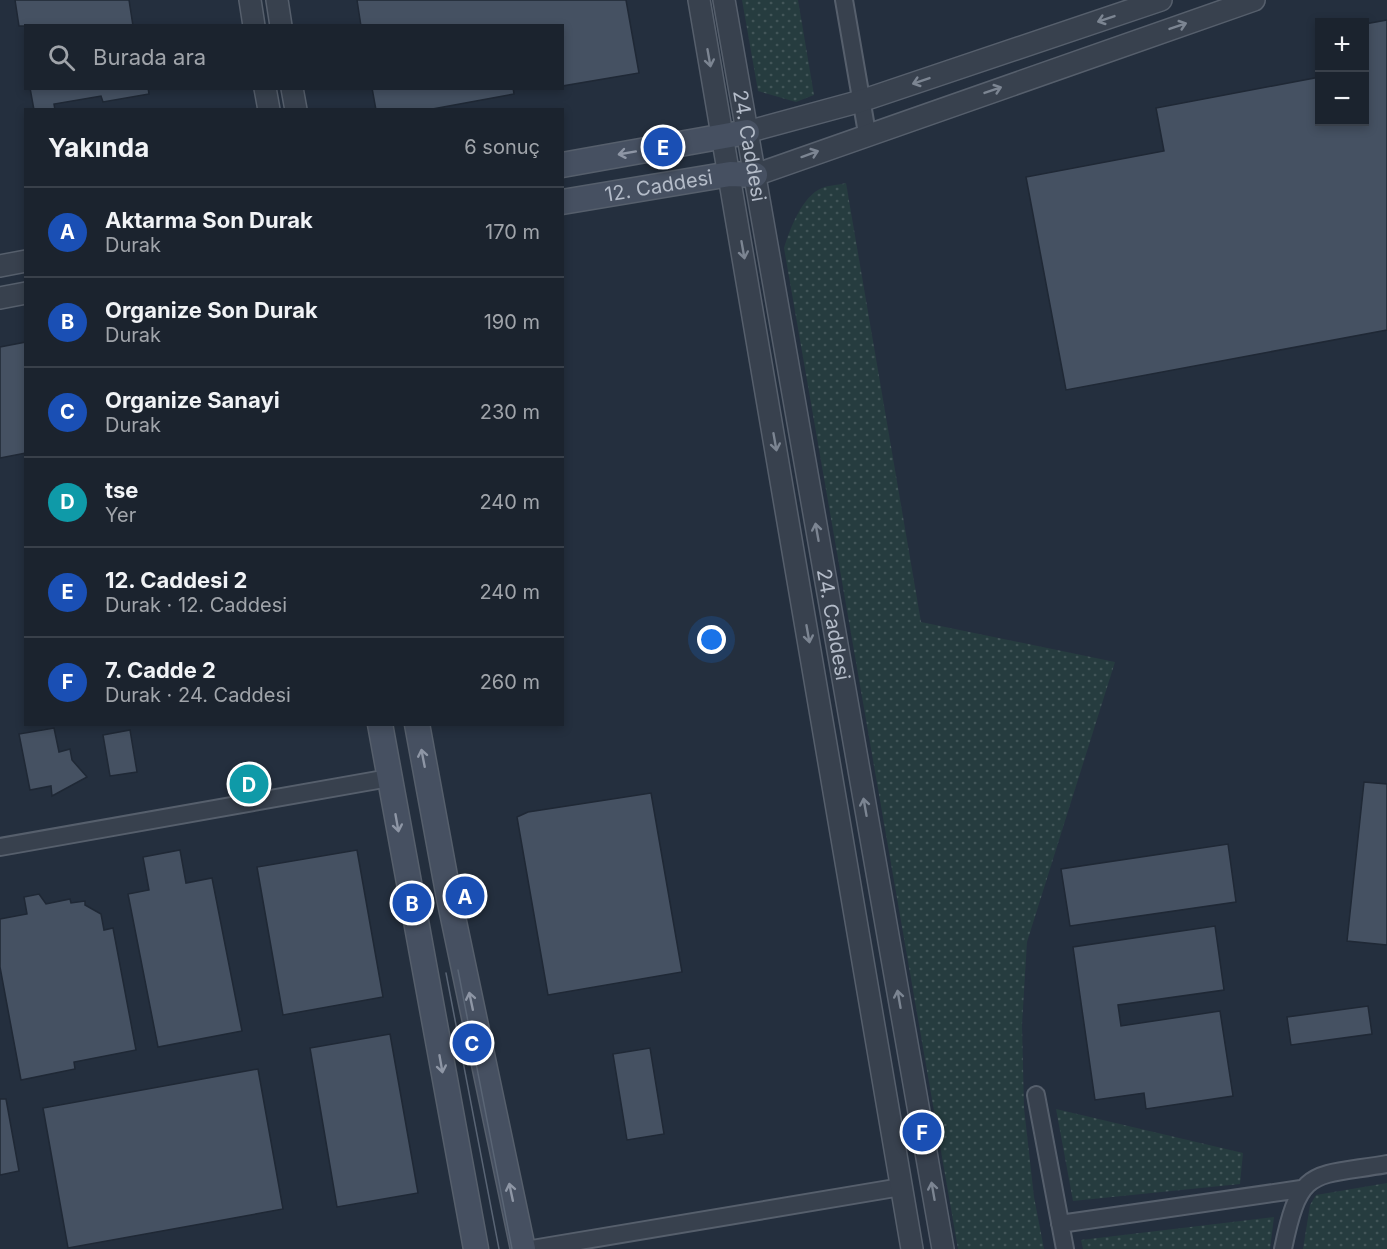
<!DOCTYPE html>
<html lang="tr">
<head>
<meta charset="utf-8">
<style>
	:root { --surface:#1b232e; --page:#242b36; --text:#f1f3f6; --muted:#a0a4aa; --line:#39404a; --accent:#2563eb }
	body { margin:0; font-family:Inter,sans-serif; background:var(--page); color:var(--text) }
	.controls { position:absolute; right:18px; top:18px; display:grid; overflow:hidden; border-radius:0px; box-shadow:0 3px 9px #0003 }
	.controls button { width:54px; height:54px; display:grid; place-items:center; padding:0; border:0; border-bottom:2px solid var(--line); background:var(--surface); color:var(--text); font:30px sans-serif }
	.you { position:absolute; left:712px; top:640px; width:21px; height:21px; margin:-15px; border:4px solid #fff; border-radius:50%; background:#1a73e8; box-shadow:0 0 0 9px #1a73e833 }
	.badge { display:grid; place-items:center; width:39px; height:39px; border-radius:50%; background:var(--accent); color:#fff; font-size:20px; font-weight:700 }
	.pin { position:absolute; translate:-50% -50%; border:3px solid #fff; box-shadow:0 2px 6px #0006 }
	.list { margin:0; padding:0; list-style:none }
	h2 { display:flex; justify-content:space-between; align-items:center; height:78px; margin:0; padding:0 24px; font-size:26px }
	h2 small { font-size:20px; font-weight:400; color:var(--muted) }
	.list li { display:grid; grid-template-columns:39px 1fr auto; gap:18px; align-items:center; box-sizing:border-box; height:90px; padding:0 24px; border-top:2px solid var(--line) }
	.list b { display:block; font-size:22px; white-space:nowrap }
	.list p { margin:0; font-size:20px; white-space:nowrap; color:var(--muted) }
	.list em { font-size:20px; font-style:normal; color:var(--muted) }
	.icon { flex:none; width:33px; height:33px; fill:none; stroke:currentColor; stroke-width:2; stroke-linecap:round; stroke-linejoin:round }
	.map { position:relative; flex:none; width:1387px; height:1249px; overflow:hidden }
	.search { position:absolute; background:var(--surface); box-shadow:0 3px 9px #0003; left:24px; top:24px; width:540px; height:66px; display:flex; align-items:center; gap:15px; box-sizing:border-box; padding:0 21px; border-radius:0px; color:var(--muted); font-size:22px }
	.panel { position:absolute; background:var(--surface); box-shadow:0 3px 9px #0003; left:24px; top:108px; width:540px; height:618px; border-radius:0px }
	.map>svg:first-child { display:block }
</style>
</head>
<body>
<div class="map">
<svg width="1387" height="1249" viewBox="0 0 1387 1249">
	<defs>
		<pattern id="grass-dots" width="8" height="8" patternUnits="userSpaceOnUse" patternTransform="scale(1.5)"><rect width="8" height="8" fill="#263c3f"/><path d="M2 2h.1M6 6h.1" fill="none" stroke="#435659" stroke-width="1.8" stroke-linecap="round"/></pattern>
	</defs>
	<rect width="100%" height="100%" fill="#242f3e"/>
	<!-- grass -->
	<path fill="url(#grass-dots)" d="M742,0H798L814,95L796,102L758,91Z
		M846,183L921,622L1115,662L1027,942L1022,1025L1024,1108L1034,1197L1044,1249H958L784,248C790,229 802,196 822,188C829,185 838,185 846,183Z
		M1056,1109L1243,1153L1240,1184L1073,1201Z
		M1387,1183V1249H1303L1310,1205L1316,1195Z
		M1274,1217L1270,1249H1083L1081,1240Z"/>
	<!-- building -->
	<path fill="#455162" stroke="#1f2835" stroke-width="1.5" d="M15,0H129L133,26H19Z
		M357,0H626L639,73L562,86V26H361Z
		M1387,20V330L1066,390L1026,177L1164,151L1156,108L1320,77V122H1365V24Z
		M30,88H148L149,94L103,102L101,96L54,104L55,110H34Z
		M372,88H513L514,94L427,110H376Z
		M26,342V453L0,458V347Z
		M54,728L59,752L70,749L72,760L87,777L52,796L51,786L30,790L19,734Z
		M130,730L137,772L110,776L103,735Z
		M1364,782L1387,784V945L1347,941Z
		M651,793L682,972L548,995L517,817L528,812Z
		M1228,844L1236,902L1070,926L1061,869Z
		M180,850L186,883L212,878L242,1031L158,1047L128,894L149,890L143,857Z
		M357,850L383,997L283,1015L257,867Z
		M39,894L46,904L70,899L71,903L85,901V905L101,914L104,930L113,928L136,1050L74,1062L75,1069L21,1080L0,967V919L27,914L24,897Z
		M1215,926L1224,990L1118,1005L1121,1026L1220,1011L1233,1096L1146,1109L1144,1093L1095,1100L1073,947Z
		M1368,1006L1372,1034L1291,1045L1287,1017Z
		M390,1034L418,1193L337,1207L310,1048Z
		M650,1048L664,1134L627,1140L613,1054Z
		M258,1069L283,1209L68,1248L43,1108Z
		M0,1099H6L19,1171L0,1175Z"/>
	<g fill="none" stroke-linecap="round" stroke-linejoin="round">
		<!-- minor casing -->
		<g stroke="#565f6c" stroke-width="20">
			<path id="minor" d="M844,0L867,133
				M0,847L389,778
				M1036,1095L1065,1249
				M1060,1224L1301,1189
				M532,1249L901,1187
				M1283,1249C1300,1166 1311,1177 1387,1164"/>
		</g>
		<!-- tertiary casing -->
		<g stroke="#565f6c" stroke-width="24">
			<g id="tertiary">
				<path d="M250,0L254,26"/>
				<path d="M277,0L281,26"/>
				<path d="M699,0L912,1249"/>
				<path id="s1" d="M724,0L943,1249"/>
				<path d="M265,88L269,110"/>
				<path d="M292,88L296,110"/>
				<path d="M747,132L861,101L1161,0"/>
				<path d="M755,175L1254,0"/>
				<path d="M0,266L26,261"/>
				<path d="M0,298L26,293"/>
			</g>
		</g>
		<!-- secondary casing -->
		<g stroke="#565f6c" stroke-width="27">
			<g id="secondary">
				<path d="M562,165L747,132"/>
				<path id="s2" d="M562,202L730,174L755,175"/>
				<path d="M380,724L476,1249"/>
				<path d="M417,724L449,898L523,1249"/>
			</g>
		</g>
		<!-- minor -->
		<use href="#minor" stroke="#38414e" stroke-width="16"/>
		<!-- tertiary -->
		<use href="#tertiary" stroke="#38414e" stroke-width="21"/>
		<!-- secondary -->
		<use href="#secondary" stroke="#465061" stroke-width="24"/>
		<!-- tram -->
		<path stroke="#5a6575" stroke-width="1.5" d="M458,970L512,1249
			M446,973L499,1249"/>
	</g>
	<!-- one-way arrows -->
	<defs><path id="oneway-shaft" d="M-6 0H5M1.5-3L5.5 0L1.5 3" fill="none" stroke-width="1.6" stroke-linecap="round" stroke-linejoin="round" transform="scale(1.5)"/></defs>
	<g stroke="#7c8592">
		<use href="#oneway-shaft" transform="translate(1106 19) rotate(161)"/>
		<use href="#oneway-shaft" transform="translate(1178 26) rotate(-19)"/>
		<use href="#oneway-shaft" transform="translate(709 58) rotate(80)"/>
		<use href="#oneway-shaft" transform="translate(921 81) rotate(161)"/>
		<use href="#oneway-shaft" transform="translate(993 90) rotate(-19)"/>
		<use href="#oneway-shaft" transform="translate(810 154) rotate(-20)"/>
		<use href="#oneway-shaft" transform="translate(743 250) rotate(80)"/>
		<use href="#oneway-shaft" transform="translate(775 442) rotate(80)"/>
		<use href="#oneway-shaft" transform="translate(817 532) rotate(-100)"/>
		<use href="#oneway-shaft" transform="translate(808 634) rotate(80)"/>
		<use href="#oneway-shaft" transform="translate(865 807) rotate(-100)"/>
		<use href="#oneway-shaft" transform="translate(899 999) rotate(-100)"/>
		<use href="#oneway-shaft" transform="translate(933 1191) rotate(-100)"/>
	</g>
	<g stroke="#8e96a5">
		<use href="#oneway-shaft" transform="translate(627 153) rotate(170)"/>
		<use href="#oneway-shaft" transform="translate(423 758) rotate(-101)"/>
		<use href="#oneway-shaft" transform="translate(397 823) rotate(80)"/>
		<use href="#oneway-shaft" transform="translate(471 1001) rotate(-102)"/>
		<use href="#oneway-shaft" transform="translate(441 1064) rotate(80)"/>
		<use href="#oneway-shaft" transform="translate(511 1192) rotate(-102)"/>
	</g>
	<g text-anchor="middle" stroke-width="6" stroke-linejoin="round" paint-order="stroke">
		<!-- street labels -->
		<g font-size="20" fill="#b4bcc9" stroke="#1d2633">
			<text dy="7" stroke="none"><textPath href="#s1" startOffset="148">24. Caddesi</textPath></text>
			<text dy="7" stroke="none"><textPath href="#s2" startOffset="98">12. Caddesi</textPath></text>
			<text dy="7" stroke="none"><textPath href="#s1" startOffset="634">24. Caddesi</textPath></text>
		</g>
	</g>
</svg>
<div class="controls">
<button>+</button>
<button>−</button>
</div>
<div class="you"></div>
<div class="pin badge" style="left:465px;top:896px;background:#1a4fb4">A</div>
<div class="pin badge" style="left:412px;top:903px;background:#1a4fb4">B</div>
<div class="pin badge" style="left:472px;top:1043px;background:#1a4fb4">C</div>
<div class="pin badge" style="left:249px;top:784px;background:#0f9aa8">D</div>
<div class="pin badge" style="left:663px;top:147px;background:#1a4fb4">E</div>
<div class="pin badge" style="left:922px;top:1132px;background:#1a4fb4">F</div>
<div class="search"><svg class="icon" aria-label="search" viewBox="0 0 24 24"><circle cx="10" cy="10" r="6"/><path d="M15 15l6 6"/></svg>Burada ara</div>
<section class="panel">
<h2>Yakında<small>6 sonuç</small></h2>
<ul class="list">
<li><span class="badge" style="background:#1a4fb4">A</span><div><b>Aktarma Son Durak</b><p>Durak</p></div><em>170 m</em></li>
<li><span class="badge" style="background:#1a4fb4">B</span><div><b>Organize Son Durak</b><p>Durak</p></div><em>190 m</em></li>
<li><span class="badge" style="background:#1a4fb4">C</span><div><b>Organize Sanayi</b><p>Durak</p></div><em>230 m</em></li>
<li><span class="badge" style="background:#0f9aa8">D</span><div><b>tse</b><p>Yer</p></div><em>240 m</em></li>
<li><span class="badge" style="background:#1a4fb4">E</span><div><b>12. Caddesi 2</b><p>Durak · 12. Caddesi</p></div><em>240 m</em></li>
<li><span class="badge" style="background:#1a4fb4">F</span><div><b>7. Cadde 2</b><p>Durak · 24. Caddesi</p></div><em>260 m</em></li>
</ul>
</section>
</div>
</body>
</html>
